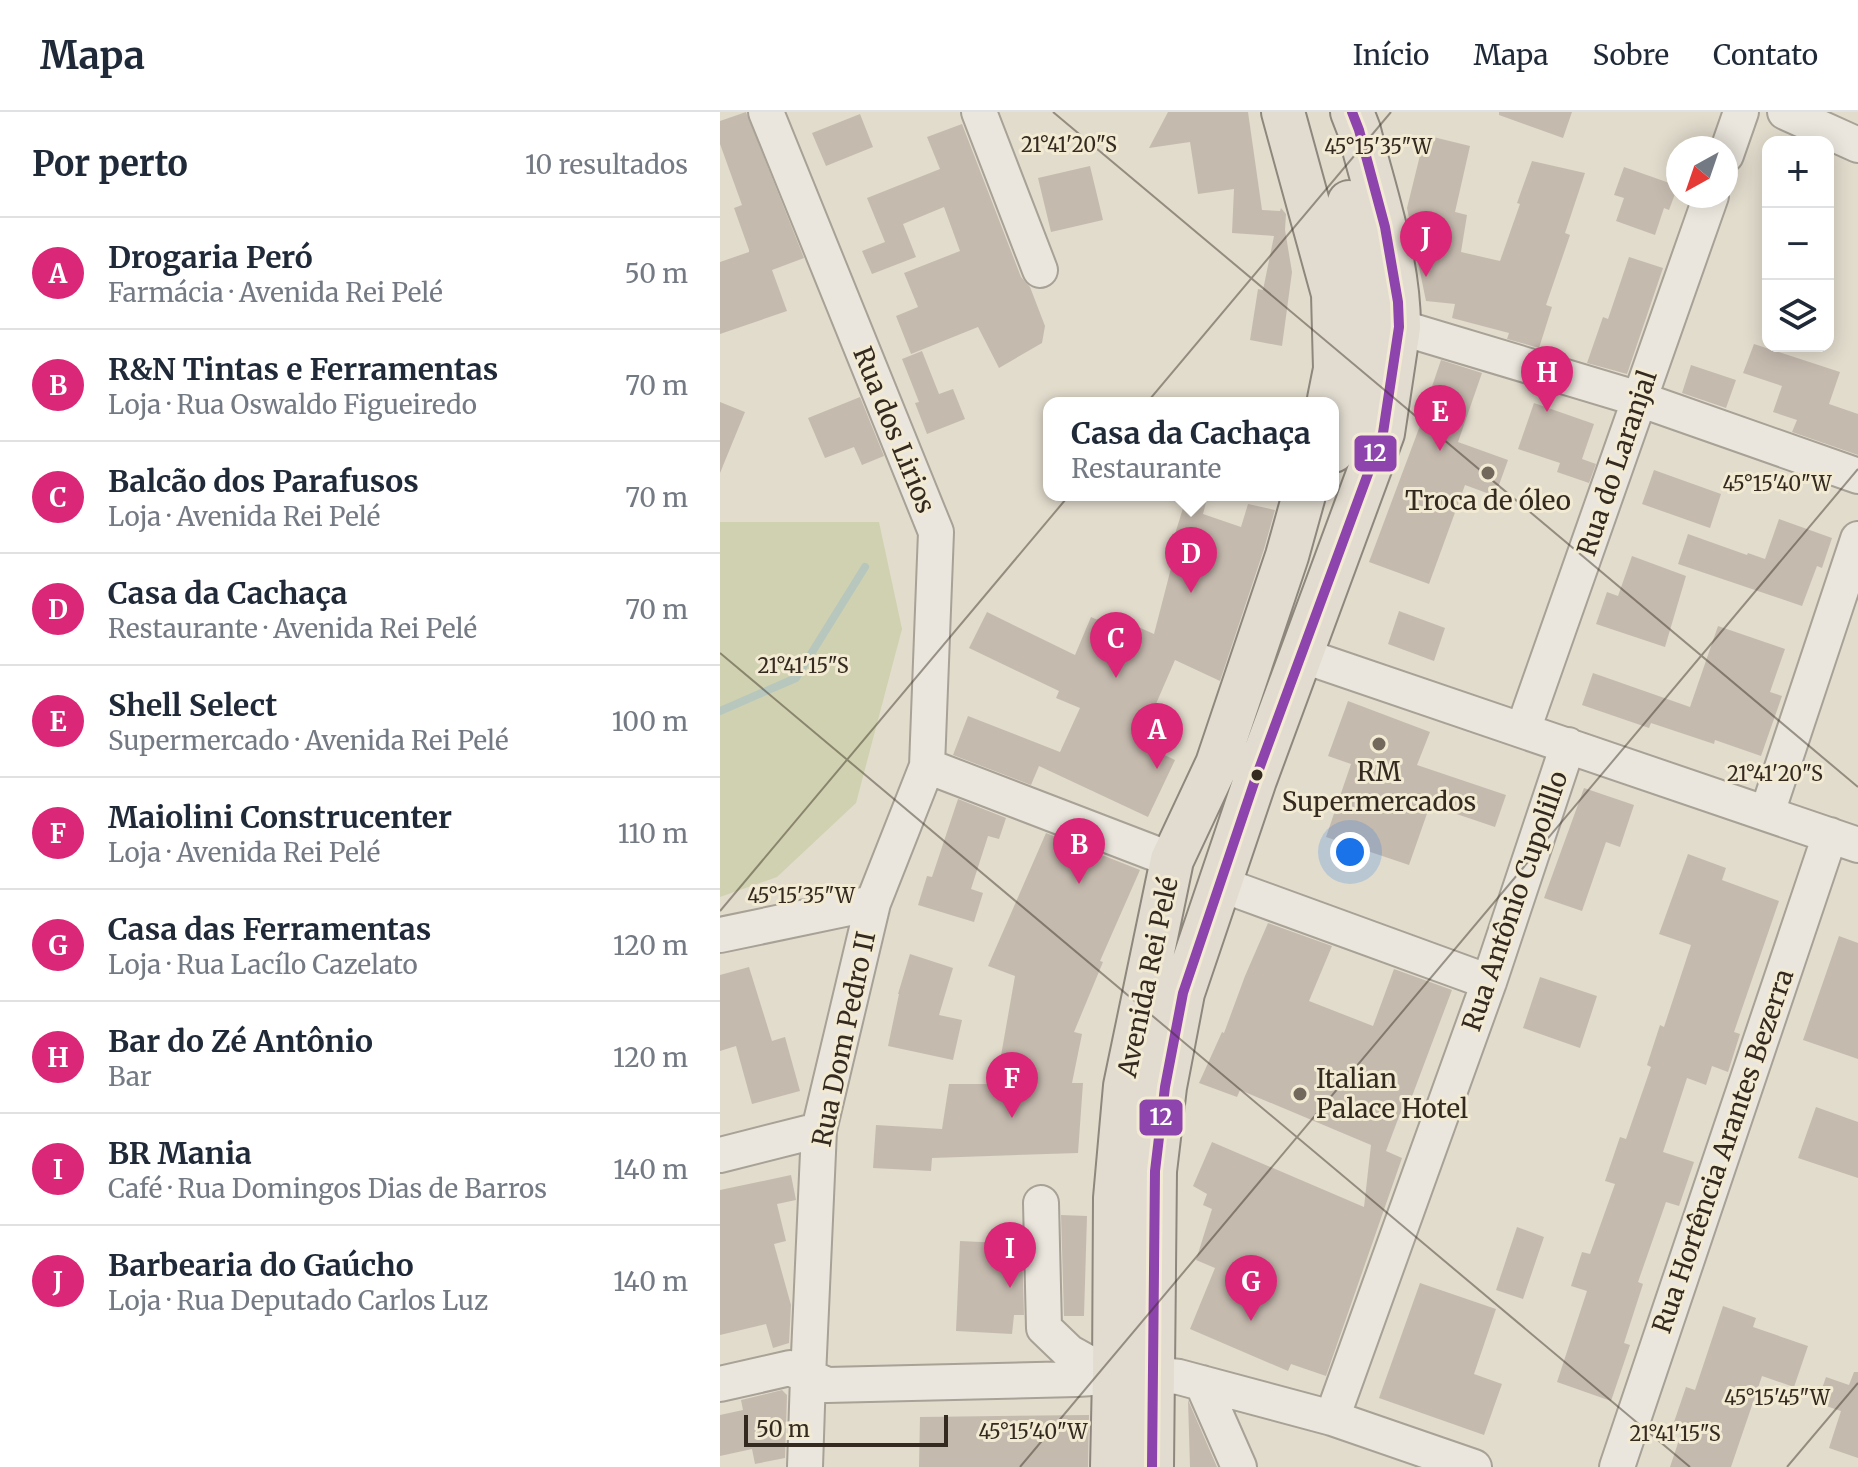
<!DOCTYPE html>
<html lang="pt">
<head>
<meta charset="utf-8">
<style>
	:root { --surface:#fff; --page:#f6f6f7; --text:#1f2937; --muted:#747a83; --line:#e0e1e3; --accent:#db2777 }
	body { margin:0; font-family:Merriweather,serif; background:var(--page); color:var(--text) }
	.controls { position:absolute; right:24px; top:24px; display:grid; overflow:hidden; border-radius:16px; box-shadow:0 4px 20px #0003 }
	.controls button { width:72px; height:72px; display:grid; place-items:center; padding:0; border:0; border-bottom:2px solid var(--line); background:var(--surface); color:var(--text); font:40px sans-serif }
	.compass { position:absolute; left:946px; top:24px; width:72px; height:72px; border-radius:50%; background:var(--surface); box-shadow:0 4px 20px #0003; rotate:220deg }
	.scale { position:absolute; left:24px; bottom:20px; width:204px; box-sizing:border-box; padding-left:8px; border:4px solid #352a1f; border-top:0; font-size:22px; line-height:28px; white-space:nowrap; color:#352a1f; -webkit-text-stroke:6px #f3ead3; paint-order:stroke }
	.you { position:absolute; left:630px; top:740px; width:28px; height:28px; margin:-20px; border:6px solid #fff; border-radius:50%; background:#1a73e8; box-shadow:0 0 0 12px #1a73e833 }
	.badge { display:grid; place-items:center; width:52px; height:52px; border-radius:50%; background:var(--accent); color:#fff; font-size:26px; font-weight:700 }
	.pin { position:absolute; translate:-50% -66px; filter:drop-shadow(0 2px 4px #0008) }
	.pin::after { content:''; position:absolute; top:42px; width:28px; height:24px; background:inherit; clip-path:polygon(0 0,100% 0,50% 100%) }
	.popup { position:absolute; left:323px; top:285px; width:296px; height:104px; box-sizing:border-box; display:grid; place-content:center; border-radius:16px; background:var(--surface); filter:drop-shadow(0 2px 6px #0005); font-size:26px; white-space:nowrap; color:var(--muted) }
	.popup b { font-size:30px; color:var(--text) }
	.popup::after { content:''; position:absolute; left:50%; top:100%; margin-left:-16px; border:16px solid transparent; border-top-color:var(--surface) }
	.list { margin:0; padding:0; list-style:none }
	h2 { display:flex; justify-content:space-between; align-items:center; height:104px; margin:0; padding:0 32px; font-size:34px }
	h2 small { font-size:26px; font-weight:400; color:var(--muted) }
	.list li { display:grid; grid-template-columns:52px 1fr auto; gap:24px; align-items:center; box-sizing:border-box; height:112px; padding:0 32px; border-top:2px solid var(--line) }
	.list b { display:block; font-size:30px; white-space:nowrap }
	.list p { margin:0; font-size:26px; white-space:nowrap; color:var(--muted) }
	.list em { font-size:26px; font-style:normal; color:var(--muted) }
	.icon { flex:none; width:44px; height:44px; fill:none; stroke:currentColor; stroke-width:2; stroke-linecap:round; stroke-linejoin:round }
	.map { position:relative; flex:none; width:1138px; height:1355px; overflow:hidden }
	header { display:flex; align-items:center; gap:48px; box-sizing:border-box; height:112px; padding:0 40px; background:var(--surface); border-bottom:2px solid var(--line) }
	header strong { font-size:38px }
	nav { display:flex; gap:44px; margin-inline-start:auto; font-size:28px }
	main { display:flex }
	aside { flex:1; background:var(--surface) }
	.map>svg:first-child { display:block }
</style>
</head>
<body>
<header>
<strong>Mapa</strong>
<nav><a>Início</a><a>Mapa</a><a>Sobre</a><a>Contato</a></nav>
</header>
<main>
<aside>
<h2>Por perto<small>10 resultados</small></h2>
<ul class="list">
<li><span class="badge">A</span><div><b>Drogaria Peró</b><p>Farmácia · Avenida Rei Pelé</p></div><em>50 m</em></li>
<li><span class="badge">B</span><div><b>R&amp;N Tintas e Ferramentas</b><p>Loja · Rua Oswaldo Figueiredo</p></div><em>70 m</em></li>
<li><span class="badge">C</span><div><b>Balcão dos Parafusos</b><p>Loja · Avenida Rei Pelé</p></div><em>70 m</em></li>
<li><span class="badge">D</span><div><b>Casa da Cachaça</b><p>Restaurante · Avenida Rei Pelé</p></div><em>70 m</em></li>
<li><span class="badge">E</span><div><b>Shell Select</b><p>Supermercado · Avenida Rei Pelé</p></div><em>100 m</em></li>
<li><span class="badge">F</span><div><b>Maiolini Construcenter</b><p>Loja · Avenida Rei Pelé</p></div><em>110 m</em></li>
<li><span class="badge">G</span><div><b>Casa das Ferramentas</b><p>Loja · Rua Lacílo Cazelato</p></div><em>120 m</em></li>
<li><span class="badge">H</span><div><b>Bar do Zé Antônio</b><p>Bar</p></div><em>120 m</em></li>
<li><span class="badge">I</span><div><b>BR Mania</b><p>Café · Rua Domingos Dias de Barros</p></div><em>140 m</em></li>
<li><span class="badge">J</span><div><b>Barbearia do Gaúcho</b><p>Loja · Rua Deputado Carlos Luz</p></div><em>140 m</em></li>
</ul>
</aside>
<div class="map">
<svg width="1138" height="1355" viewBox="0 0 1138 1355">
	<rect width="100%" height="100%" fill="#e2dccd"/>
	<!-- green -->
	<path fill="#d0d1b0" d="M0,410H159L182,517L136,691L57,765L0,785Z"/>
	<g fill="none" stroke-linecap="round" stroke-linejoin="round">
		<!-- stream -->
		<path stroke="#b7c7be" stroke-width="8" d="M0,599L76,566L145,455"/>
	</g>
	<!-- building -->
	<path fill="#c5baae" d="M26,0L84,146L52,158L67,199L0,222V150L29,140V138L14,96L22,93L0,32V9Z
		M448,0H528L542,98L560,99L561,96L566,102L565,118L572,160L562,234L530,228L538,177L543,178L554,124L512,121L514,77L478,82L470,30L429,36Z
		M779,0H852L843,26L779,3Z
		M140,2L153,35L106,54L92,21Z
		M242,12L301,165L310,175L325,214L322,231L279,256L258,215L191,242L176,204L198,195L184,161L240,139L224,95L183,112L196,145L152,162L142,139L165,130L147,86L220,57L207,25Z
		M705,23L750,34L735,100L747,103L741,140L780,149L800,92L797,91L812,49L865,61L845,121L850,123L826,193L832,195L819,236L787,227L789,221L732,206L735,192L706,189L687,96Z
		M370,54L383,108L331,120L318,66Z
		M904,55L958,74L949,98L944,96L935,123L896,109L904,86L894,83Z
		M909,145L943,156L907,262L867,251L883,205L888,207Z
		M1034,232L1120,260L1109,292L1138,302V343L1072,320L1077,308L1053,300L1062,274L1023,261Z
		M202,239L219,282L233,277L245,307L207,322L195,291L199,290L182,247Z
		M721,248L762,261L738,330L788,348L775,384L745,373L709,472L649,450L707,295H705Z
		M971,253L1016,268L1006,296L962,281Z
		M140,285L164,344L142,353L134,335L105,346L88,306Z
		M0,290L25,300L0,361Z
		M814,291L874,312L862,347L876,352L869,371L837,360L840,351L798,337Z
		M934,358L1001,382L990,416L922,392Z
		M467,383H488L483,402L521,415L528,392L555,398L544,437L500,569L455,548L419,631L455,648L428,705L319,654L311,673L233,643L248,604L340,640L360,596L336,586L339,579L249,536L267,500L355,543L371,505L405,520L409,511L434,522L457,433L452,432Z
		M1059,407L1112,426L1102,456L1097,454L1082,494L958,452L968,422L1027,443L1028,441L1045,447Z
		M912,444L966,464L945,535L876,512L887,480L898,484Z
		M679,499L725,516L714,549L668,532Z
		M998,514L1065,537L1050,580L1062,584L1041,644L995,628L994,632L931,611L929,616L862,593L873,561L970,595Z
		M628,589L710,620L697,653L786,683L775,715L710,693L689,753L606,725L631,652L608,644Z
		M864,676L914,693L900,735L886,730L862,799L824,786Z
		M238,687L286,706L279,727L268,724L251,777L263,781L254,810L198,793L207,764L212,765Z
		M326,721L420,758L380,849L383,850L354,920L362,922L352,971H363L358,1041L212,1046L211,1059L153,1056L156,1013L222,1017L229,972H276L295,864L268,854Z
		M968,742L1006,756L1002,768L1059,789L1014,920L1020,922L1008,960L992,954L986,973L967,966L943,1040L974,1050L959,1094L946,1090L918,1170L923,1172L904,1231L910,1233L891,1289L837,1270L867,1179L851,1174L862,1140L870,1142L895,1072L885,1069L900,1025L906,1027L931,955L927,953L940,913L944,915L971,833L939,822Z
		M548,811L612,834L589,889L653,914L674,857L732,878L691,987L686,986L666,1039L682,1046L606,1264L571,1252L568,1259L470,1217L495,1156L476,1148L492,1097L483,1093L487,1082L473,1074L492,1030L644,1095L651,1033L520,978L517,985L479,971L502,920L504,921L525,864Z
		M1119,824L1138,831V947L1083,928Z
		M190,842L233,856L219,903L242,908L233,948L168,934L179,882H178Z
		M29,855L52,929L65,925L80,979L32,992L16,934L0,939V863Z
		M820,865L877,884L860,936L803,916Z
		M1096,995L1138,1010V1066L1078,1046Z
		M71,1063L76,1088L57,1092L66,1129L54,1132L71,1193L69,1231L53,1236L46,1212L0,1223V1078Z
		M341,1103L367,1104L364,1204H344Z
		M797,1115L824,1125L803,1187L776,1178Z
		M240,1129L302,1132L304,1203H294L292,1222L236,1219Z
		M700,1171L776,1197L754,1262L782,1272L764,1323L659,1286Z
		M1003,1194L1036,1206L1033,1215L1088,1234L1074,1275L1042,1264L1011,1355H950L964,1313L954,1310L966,1275L975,1278Z
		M1134,1260H1138V1346L1109,1336L1121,1299L1097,1291L1106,1265L1129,1273Z
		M62,1278L67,1283L65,1346L35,1352L32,1337L0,1344V1303L23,1298L21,1288Z
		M468,1288L497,1355H470Z
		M369,1303L368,1355H199L200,1305Z"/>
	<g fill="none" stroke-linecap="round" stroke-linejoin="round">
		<!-- minor casing -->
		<g stroke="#a7a196" stroke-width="38">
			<path id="minor" d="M46,0L216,420L207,654L153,791L99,1018L88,1265L85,1355
				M259,0L320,158
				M1065,0L1138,33
				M1006,43L1021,0
				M679,215L919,287L1138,364
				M581,543L1138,733
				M803,618L991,84
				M207,654L452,748
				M1047,701L1138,427
				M500,772L769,870
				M0,823L153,791
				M0,1043L99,1018
				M321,1091L324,1216L349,1240L394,1265
				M482,1271L519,1355
				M0,1272L70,1256L107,1273L357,1267L432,1262L459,1265L612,1306L754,1355
				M612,1306L769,870L848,633
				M897,1355L1110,723"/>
		</g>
		<!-- major casing -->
		<g stroke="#8d877d" stroke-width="46">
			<path id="major" d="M563,0L613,182L615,257L609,287
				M613,339L636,282L646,220V184L641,132L629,90
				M392,1355L394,1265L395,1086L405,974L452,748L497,652L567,444L584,383
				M432,1355L435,1059L445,975L463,881L535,668L663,321L679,215C679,148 655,82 639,18L632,0"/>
		</g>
		<!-- minor -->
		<use href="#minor" stroke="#eae6dd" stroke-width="34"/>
		<!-- major -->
		<use href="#major" stroke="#e2dcd0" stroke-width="42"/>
		<!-- bus-1 casing -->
		<g stroke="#f3ead3" stroke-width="16">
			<path id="bus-1" d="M432,1355L435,1059L445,975L463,881L535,668L663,321L679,215L678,190L665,115L639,18L632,0"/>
		</g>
		<!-- bus-1 -->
		<use href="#bus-1" stroke="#8e44ad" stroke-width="10"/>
	</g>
	<!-- ticks -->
	<path fill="none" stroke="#352a1f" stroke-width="2" stroke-opacity="0.45" d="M333,0L1138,675M0,541L970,1355M0,799L671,0M300,1355L1138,357M1067,1355L1138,1271"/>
	<!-- markers -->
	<g fill="#72685c" stroke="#f3ead3" stroke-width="3">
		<circle cx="768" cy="361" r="8"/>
		<circle cx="659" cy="632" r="8"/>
		<circle cx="580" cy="982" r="8"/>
	</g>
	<circle fill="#352a1f" stroke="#f3ead3" stroke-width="3" cx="537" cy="663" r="7"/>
	<g text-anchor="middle" stroke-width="6" stroke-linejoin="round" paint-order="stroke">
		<!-- street labels -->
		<g font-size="26" fill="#352a1f" stroke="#f3ead3">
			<text transform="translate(174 318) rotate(68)" y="9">Rua dos Lirios</text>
			<text transform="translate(897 351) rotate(-71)" y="9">Rua do Laranjal</text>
			<text transform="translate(795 789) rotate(-71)" y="9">Rua Antônio Cupolillo</text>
			<text transform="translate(428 865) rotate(-78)" y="9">Avenida Rei Pelé</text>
			<text transform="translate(124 927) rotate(-78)" y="9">Rua Dom Pedro II</text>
			<text transform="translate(1003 1039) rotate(-71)" y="9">Rua Hortência Arantes Bezerra</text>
		</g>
		<!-- poi labels -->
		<g font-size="26" fill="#352a1f" stroke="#f3ead3">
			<text x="768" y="398">Troca de óleo</text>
			<text x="659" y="669">RM<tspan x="659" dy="30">Supermercados</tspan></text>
			<text x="596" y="976" text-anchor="start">Italian<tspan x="596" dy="30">Palace Hotel</tspan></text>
		</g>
	</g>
	<g font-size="20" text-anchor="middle" fill="#352a1f" stroke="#f3ead3" stroke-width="6" stroke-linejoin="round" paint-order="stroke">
		<text x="349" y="40">21°41'20"S</text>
		<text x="658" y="42">45°15'35"W</text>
		<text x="1057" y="379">45°15'40"W</text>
		<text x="83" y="561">21°41'15"S</text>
		<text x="1055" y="669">21°41'20"S</text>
		<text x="81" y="791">45°15'35"W</text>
		<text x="1057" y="1293">45°15'45"W</text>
		<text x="313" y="1327">45°15'40"W</text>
		<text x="955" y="1329">21°41'15"S</text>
	</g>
	<g stroke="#f3ead3" stroke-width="3">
		<rect x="633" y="322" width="45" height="39" rx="8" fill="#8e44ad"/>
		<rect x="418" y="986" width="46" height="39" rx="8" fill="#8e44ad"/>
	</g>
	<g font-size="22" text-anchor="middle" font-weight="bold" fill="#fff">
		<text x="655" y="349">12</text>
		<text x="441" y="1013">12</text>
	</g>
</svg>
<div class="controls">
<button>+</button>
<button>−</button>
<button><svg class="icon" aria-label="layers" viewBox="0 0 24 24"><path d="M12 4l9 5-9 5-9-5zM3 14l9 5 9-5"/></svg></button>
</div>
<svg class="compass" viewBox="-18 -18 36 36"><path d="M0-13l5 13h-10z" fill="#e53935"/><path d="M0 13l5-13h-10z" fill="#747a83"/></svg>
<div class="scale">50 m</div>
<div class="you"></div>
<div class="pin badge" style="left:437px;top:657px">A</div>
<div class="pin badge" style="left:359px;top:772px">B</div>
<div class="pin badge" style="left:396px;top:566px">C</div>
<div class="pin badge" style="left:471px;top:481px">D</div>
<div class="popup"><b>Casa da Cachaça</b>Restaurante</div>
<div class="pin badge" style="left:720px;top:339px">E</div>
<div class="pin badge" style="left:292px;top:1006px">F</div>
<div class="pin badge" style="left:531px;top:1209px">G</div>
<div class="pin badge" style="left:827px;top:300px">H</div>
<div class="pin badge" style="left:290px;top:1176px">I</div>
<div class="pin badge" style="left:706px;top:165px">J</div>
</div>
</main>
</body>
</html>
